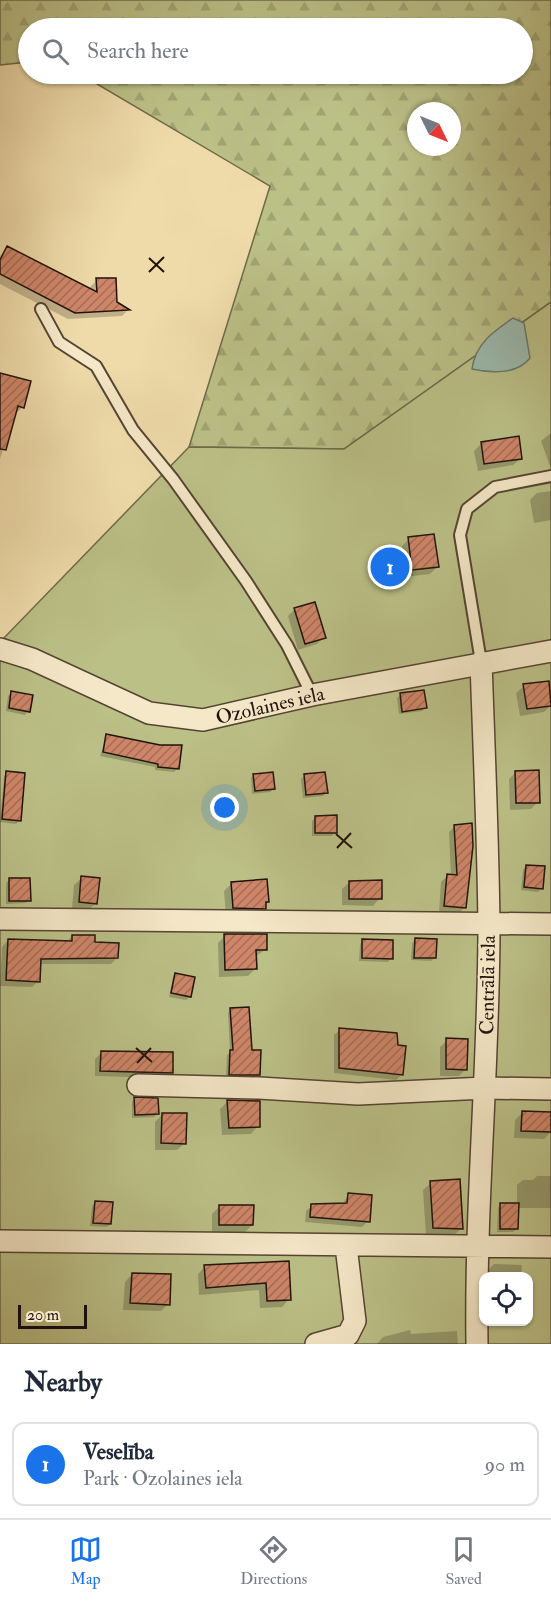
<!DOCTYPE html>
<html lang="en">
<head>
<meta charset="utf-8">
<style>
	:root { --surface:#fff; --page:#f2f2f3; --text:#1f2937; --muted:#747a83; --line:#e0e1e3; --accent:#1a73e8 }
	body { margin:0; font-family:"IM FELL Double Pica",serif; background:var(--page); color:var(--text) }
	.controls { position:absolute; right:18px; bottom:18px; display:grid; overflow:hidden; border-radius:12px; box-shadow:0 2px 4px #0004 }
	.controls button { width:54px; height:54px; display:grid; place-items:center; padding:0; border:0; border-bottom:2px solid var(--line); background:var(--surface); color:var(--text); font:30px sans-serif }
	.compass { position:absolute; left:407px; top:102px; width:54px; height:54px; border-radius:50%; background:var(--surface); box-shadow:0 2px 4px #0004; rotate:133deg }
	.scale { position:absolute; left:18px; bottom:15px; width:69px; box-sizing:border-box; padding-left:6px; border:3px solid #21130b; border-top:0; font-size:16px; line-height:21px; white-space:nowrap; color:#21130b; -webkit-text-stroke:4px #f5e8c8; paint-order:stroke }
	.you { position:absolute; left:225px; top:808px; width:21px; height:21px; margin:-15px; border:4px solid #fff; border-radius:50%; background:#1a73e8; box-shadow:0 0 0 9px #1a73e833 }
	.badge { display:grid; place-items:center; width:39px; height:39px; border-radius:50%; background:var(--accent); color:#fff; font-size:20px; font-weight:700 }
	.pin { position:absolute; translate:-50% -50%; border:3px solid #fff; box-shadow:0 2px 6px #0006 }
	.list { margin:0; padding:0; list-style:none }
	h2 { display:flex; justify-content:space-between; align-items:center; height:78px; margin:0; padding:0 24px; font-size:26px }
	h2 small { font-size:20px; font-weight:400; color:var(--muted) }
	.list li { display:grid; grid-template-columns:39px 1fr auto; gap:18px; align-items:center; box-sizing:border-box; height:84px; margin:0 12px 12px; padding:0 12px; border:2px solid var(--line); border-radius:12px }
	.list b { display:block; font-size:22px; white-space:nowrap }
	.list p { margin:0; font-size:20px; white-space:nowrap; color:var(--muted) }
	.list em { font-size:20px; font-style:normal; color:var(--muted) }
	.icon { flex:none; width:33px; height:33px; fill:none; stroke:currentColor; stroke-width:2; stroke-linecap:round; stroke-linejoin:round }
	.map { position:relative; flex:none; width:551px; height:1344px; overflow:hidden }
	.search { position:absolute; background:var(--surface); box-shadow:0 2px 4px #0004; left:18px; right:18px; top:18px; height:66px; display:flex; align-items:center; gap:15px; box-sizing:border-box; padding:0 21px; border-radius:33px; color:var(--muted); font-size:22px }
	.sheet { height:174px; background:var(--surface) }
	nav { display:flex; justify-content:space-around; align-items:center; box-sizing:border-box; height:84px; border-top:2px solid var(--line); background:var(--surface); font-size:16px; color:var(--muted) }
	nav a { display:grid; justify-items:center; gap:3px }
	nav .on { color:var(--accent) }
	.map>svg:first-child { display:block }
</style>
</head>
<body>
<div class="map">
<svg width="551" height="1344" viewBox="0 0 551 1344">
	<defs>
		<pattern id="forest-firs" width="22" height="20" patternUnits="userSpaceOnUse" patternTransform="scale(1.5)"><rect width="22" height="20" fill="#bbc087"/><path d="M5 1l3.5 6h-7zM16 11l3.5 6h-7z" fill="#a0a473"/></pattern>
		<pattern id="building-hatch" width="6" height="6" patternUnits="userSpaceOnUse" patternTransform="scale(1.5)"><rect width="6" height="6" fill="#ce8669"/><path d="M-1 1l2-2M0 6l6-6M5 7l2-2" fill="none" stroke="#a76c55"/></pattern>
	</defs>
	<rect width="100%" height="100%" fill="#efdbaa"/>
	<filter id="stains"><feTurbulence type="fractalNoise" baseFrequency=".00333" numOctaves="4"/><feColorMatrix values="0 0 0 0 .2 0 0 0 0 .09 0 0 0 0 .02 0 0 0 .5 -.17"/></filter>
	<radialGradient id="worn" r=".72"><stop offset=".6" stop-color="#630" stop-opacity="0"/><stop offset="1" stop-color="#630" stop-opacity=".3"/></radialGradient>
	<!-- forest -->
	<path fill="url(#forest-firs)" stroke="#6e6a49" stroke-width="1.5" fill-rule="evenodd" d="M0,0H551V302L344,449L189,447L270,186L80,74H522V28H28V62L0,65ZM416,111H452V147H416Z"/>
	<!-- garden -->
	<path fill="#bbc087" stroke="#6e6a49" stroke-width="1.5" fill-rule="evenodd" d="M551,302V1344H0V642L189,447L344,449ZM484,1276H528V1322H484Z"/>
	<!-- water -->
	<path fill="#9bbaaf" stroke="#6a776d" stroke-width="1.5" d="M513,318L524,323L530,358C517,375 490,373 472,369C475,344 494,331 513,318Z"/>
	<!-- shadow -->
	<path fill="#0003" d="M7,248L90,291V287L97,280L115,303L128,310L122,316L68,319L0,284V256Z
		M0,375L23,407L13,416L0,459Z
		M551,433V469L541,441Z
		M482,443L521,458L513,465L478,471L474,451Z
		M551,491V520L534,523L530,500L537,493Z
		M409,539L437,567L430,574L405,577L402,546Z
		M295,609L324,637L317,644L298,650L288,616Z
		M524,686L551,705L544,712L520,716L516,693Z
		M12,692L28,711L25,715L6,711L8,696Z
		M400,695L425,707L422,711L399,714L397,698Z
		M107,736L160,746L178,768L174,772L155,770V767L100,756Z
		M516,772L538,802L531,809L510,810L509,779Z
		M7,773L20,820L16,824L0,822L4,776Z
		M254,775L273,789L270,792L252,794L251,778Z
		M304,776L326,792L323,796L303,798L301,779Z
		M315,818L335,832L332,836H312V821Z
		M455,826L465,907L459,913L439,912L441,882L447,876H451L449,832Z
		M526,866L542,888L538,892L521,890L523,870Z
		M82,878L96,903L88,910L72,909L74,885Z
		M9,880L29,900L26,903L6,904V883Z
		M350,882L380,898L373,906L342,905V889Z
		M231,884L267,902L265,908L258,915H226L224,891Z
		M72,936L93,944L117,958L111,964H39V981L32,987L0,986L2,947L8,940L66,943Z
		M225,936L266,949L255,957V969L248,976L219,977L218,943Z
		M415,940L435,958L431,961L411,960L412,943Z
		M363,941L391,958L388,962L359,961L360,944Z
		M176,974L190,997L186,1000L169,997L173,978Z
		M231,1009L259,1075L256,1078L226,1077L227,1055L230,1052L228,1013Z
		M340,1030L396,1047L402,1074L396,1080L334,1073V1035Z
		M447,1040L466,1069L459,1076H440V1047Z
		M101,1053L172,1072L166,1078L95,1076V1059Z
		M135,1098L157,1114L154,1117L132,1118V1102Z
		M228,1101L258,1126L251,1134L222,1135L220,1109Z
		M523,1112L551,1113V1132L544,1139L514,1138L515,1120Z
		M163,1114L185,1143L177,1150H155V1122Z
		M537,1176H551V1208H517V1229L513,1232H497L498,1208L501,1204H517V1185L523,1180H533Z
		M431,1183L462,1228L454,1235H426L423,1190Z
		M349,1194L368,1221L362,1227L305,1222L306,1211L312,1206L342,1205Z
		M95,1202L110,1224L107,1227L90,1226L92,1206Z
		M220,1206L252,1225L245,1232H212V1214Z
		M287,1263L289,1299L282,1307L260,1308L259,1290L199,1295L198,1274L205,1267Z
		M494,1264L522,1265L521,1276H487V1271Z
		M132,1274L168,1304L161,1311L123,1310L125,1282Z
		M410,1330L411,1334L457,1331L458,1344H377L383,1337Z"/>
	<!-- building -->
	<path fill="url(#building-hatch)" stroke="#21130b" stroke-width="1.5" d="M7,246L97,292L96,278H116L117,302L130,310L75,313L0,274V260Z
		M0,373L31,381L24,408L18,406L6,450L0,449Z
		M519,436L522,459L484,464L481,442Z
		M434,534L439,567L412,570L408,537Z
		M315,602L326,638L305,644L294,608Z
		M549,681L551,706L527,709L523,684Z
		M424,690L427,708L402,712L400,693Z
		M11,691L33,695L30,712L9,708Z
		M106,734L160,745H182L179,769L158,767V764L103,752Z
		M539,770L540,803H516L515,771Z
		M6,771L25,773L21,821L2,819Z
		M273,772L275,789L255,791L253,774Z
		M325,772L328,793L306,795L304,774Z
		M337,815V833H315V816Z
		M472,823L473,846L466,908L444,906L447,874L457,875L454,825Z
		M526,865L545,866L543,889L524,887Z
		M81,876L100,878L97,904L79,902Z
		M9,878H30L31,901H9Z
		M267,879L269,902H266V909L233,908L231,882Z
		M382,880V899H349V881Z
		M224,934H267V950H256L257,969L225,970Z
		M72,935H95V942L119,943L118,958L41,959L40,982L6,980L8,939L72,941Z
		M415,938L437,939L436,958H414Z
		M362,939L393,940V959L362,958Z
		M175,973L195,977L191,997L171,993Z
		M249,1007L252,1050H261L260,1075H229L230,1050H233L230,1008Z
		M339,1028L397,1033L398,1045L406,1046L403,1075L339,1068Z
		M446,1038L468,1039L467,1070L446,1069Z
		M101,1051L173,1052V1073L100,1071Z
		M134,1097L158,1098L159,1114L135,1115Z
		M227,1100L260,1101V1127L229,1128Z
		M522,1111L551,1112V1132L521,1131Z
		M162,1113H187L186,1144L161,1143Z
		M460,1179L463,1229L433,1228L430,1181Z
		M348,1193L372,1195L370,1222L310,1217L311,1204L347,1203Z
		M95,1201L113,1202L111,1224L93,1223Z
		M500,1203H519L518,1229H500Z
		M219,1205H254L253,1225H219Z
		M289,1261L291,1300L267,1301L266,1283L206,1288L204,1265Z
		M132,1273L171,1274L170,1305L130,1303Z"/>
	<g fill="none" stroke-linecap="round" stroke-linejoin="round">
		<!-- service casing -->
		<g stroke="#544533" stroke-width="14">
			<path id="service" d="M41,309L59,342L96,366L133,430L173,479L246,581L287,645L312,695
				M481,662L460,535L467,509L495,487L551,476"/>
		</g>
		<!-- minor casing -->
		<g stroke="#544533" stroke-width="24">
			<path id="minor" d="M0,649L32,659L149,713L203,720L312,695L551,651
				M0,919L551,924
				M138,1085L259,1088L358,1094L485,1088L551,1089
				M0,1241L551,1247
				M316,1344L348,1335L355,1321L346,1246
				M477,1344C475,1204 489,1065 489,926C488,838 484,749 481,662"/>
		</g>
		<!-- service -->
		<use href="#service" stroke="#f5e8c8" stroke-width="10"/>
		<!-- minor -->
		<use href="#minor" stroke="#f5e8c8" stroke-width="21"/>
	</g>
	<!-- ticks -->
	<path fill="none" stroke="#21130b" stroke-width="2" d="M149,258L164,272M149,272L164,257M336,834L352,848M337,848L351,833M136,1048L152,1062M137,1063L151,1048"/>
	<g text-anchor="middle" stroke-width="4.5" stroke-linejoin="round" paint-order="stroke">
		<!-- street labels -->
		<g font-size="20" fill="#21130b" stroke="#f5e8c8">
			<text transform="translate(270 705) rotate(-13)" y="7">Ozolaines iela</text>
			<text transform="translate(487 985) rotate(-89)" y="7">Centrālā iela</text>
		</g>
	</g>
	<rect width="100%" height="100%" filter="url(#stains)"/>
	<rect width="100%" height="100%" fill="url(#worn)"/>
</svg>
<div class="controls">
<button><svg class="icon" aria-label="locate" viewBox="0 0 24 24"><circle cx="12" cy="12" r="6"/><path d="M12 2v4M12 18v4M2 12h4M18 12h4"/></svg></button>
</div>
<svg class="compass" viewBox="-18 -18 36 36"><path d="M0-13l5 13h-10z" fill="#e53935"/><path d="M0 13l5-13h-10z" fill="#747a83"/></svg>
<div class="scale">20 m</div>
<div class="you"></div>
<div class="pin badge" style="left:390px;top:567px">1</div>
<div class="search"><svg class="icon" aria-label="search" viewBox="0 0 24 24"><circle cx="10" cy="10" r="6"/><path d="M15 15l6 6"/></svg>Search here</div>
</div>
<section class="sheet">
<h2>Nearby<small></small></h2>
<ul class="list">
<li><span class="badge">1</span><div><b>Veselība</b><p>Park · Ozolaines iela</p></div><em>90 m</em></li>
</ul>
</section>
<nav>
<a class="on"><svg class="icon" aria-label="map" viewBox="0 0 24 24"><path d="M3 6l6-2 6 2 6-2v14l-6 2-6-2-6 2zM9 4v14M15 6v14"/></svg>Map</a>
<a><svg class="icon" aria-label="directions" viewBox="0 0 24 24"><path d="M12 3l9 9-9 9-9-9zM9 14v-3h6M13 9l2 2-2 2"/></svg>Directions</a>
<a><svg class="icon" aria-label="saved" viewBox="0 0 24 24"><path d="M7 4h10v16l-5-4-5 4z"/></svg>Saved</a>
</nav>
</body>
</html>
